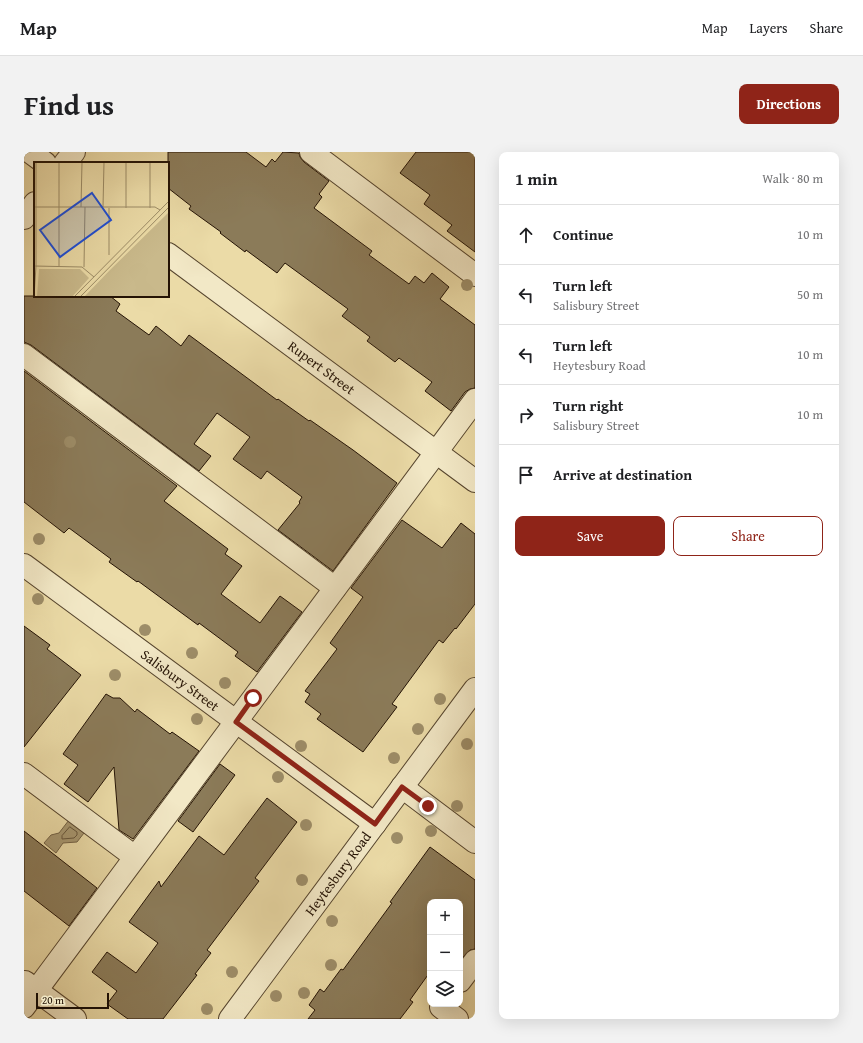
<!DOCTYPE html>
<html lang="en">
<head>
<meta charset="utf-8">
<style>
	:root { --surface:#fff; --page:#f2f2f2; --text:#202124; --muted:#757577; --line:#e0e0e0; --accent:#8f2418 }
	body { margin:0; font-family:"Gentium Book Plus",serif; background:var(--page); color:var(--text) }
	.controls { position:absolute; right:12px; bottom:12px; display:grid; overflow:hidden; border-radius:8px; box-shadow:0 4px 16px #0002 }
	.controls button { width:36px; height:36px; display:grid; place-items:center; padding:0; border:0; border-bottom:1px solid var(--line); background:var(--surface); color:var(--text); font:20px sans-serif }
	.scale { position:absolute; left:12px; bottom:10px; width:73px; box-sizing:border-box; padding-left:4px; border:2px solid #241305; border-top:0; font-size:11px; line-height:14px; white-space:nowrap; color:#241305; -webkit-text-stroke:3px #f2e8c6; paint-order:stroke }
	.stop { position:absolute; width:12px; height:12px; margin:-9px; border:3px solid #8f2418; border-radius:50%; background:#fff }
	.stop.end { background:#8f2418; border-color:#fff; box-shadow:0 1px 4px #0008 }
	.list { margin:0; padding:0; list-style:none }
	h2 { display:flex; justify-content:space-between; align-items:center; height:52px; margin:0; padding:0 16px; font-size:17px }
	h2 small { font-size:13px; font-weight:400; color:var(--muted) }
	.list li { display:grid; grid-template-columns:26px 1fr auto; gap:12px; align-items:center; box-sizing:border-box; height:60px; padding:0 16px; border-top:1px solid var(--line) }
	.list b { display:block; font-size:15px; white-space:nowrap }
	.list p { margin:0; font-size:13px; white-space:nowrap; color:var(--muted) }
	.list em { font-size:13px; font-style:normal; color:var(--muted) }
	.actions { display:flex; gap:8px; padding:12px 16px }
	.actions a { flex:1; padding:9px 0; border:1px solid var(--accent); border-radius:8px; text-align:center; font-size:14px; color:var(--accent) }
	.actions .main { background:var(--accent); color:#fff }
	.icon { flex:none; width:22px; height:22px; fill:none; stroke:currentColor; stroke-width:2; stroke-linecap:round; stroke-linejoin:round }
	.map { position:relative; flex:none; width:451px; height:867px; overflow:hidden; border-radius:8px }
	header { display:flex; align-items:center; gap:24px; box-sizing:border-box; height:56px; padding:0 20px; background:var(--surface); border-bottom:1px solid var(--line) }
	header strong { font-size:19px }
	nav { display:flex; gap:22px; margin-inline-start:auto; font-size:14px }
	.intro { display:flex; align-items:center; justify-content:space-between; box-sizing:border-box; height:96px; padding:0 24px }
	h1 { margin:0; font-size:28px }
	.button { padding:10px 18px; border-radius:8px; background:var(--accent); color:#fff; font-size:14px; font-weight:700 }
	main { display:flex; gap:24px; padding:0 24px }
	aside { flex:1; background:var(--surface); border-radius:8px; box-shadow:0 4px 16px #0002 }
	.map>svg:first-child { display:block }
</style>
</head>
<body>
<header>
<strong>Map</strong>
<nav><a>Map</a><a>Layers</a><a>Share</a></nav>
</header>
<div class="intro"><h1>Find us</h1><a class="button">Directions</a></div>
<main>
<div class="map">
<svg width="451" height="867" viewBox="0 0 451 867">
	<rect width="100%" height="100%" fill="#ebdba7"/>
	<filter id="stains"><feTurbulence type="fractalNoise" baseFrequency=".005" numOctaves="4"/><feColorMatrix values="0 0 0 0 .2 0 0 0 0 .09 0 0 0 0 .02 0 0 0 .5 -.17"/></filter>
	<radialGradient id="worn" r=".72"><stop offset=".6" stop-color="#630" stop-opacity="0"/><stop offset="1" stop-color="#630" stop-opacity=".3"/></radialGradient>
	<!-- water -->
	<path fill="#a79770" stroke="#736245" d="M45,668L60,681L53,690L39,691L32,701L20,691L27,683L35,681Z"/>
	<g fill="none" stroke-linecap="round" stroke-linejoin="round">
		<!-- shore -->
		<path stroke="#66553a" stroke-width="1" d="M46,675L53,680V683L50,686L38,687V684Z"/>
	</g>
	<!-- building -->
	<path fill="#8b7b59" stroke="#241305" d="M144,0H222L242,15L248,7L251,10L259,0L275,1L276,5L280,10L305,29L295,42L298,45L290,56L348,99L345,103L385,132L391,124L400,131L408,121L425,135L416,147L451,173V236L446,237L441,240L427,259L401,239L408,230L375,206L371,210L343,189L346,185L318,164L324,157L261,111L253,121L222,98L221,100L196,81L197,80L165,57L167,54L144,36Z
		M392,0H451V100L423,79L428,73L400,52L406,43L376,21Z
		M0,144H86L96,152L92,159L125,183L132,174L157,194L165,183L253,248L254,247L285,269L286,268L329,298L373,331L309,419L254,378L276,351L275,350L278,345L243,319L237,327L209,307L226,285L193,261L170,292L187,304L175,319L7,193L0,190Z
		M0,219L153,334L140,349L204,397L201,402L218,414L197,442L236,471L256,444L278,460L233,520L211,504L214,500L175,471L174,473L114,429L113,430L85,410L87,407L45,376L40,381L0,350Z
		M378,368L418,396L437,371L451,382V452L432,477L431,476L419,491L415,488L368,552L373,555L339,600L293,567L297,562L281,550L286,542L281,539L313,497L306,491L339,445L327,436Z
		M0,474L26,493L23,497L57,523L0,595Z
		M82,542L89,546H96L111,560L113,557L146,582L148,580L175,599L109,687L95,678L90,615L64,650L40,632L54,613L39,602Z
		M196,612L211,623L169,680L154,669Z
		M243,646L273,670L231,726L235,729L183,798L187,801L171,822L173,823L139,867H104L83,852L93,839L68,820L83,800L112,821L134,791L105,770L135,729L137,735L175,684L200,703Z
		M0,679L73,736L45,774L0,739Z
		M406,695L451,728V797L446,798L436,808V750H406V820L386,848L389,850L376,867H284L291,858L285,853L296,837L300,840L317,817L319,818L368,751L366,750Z"/>
	<g fill="none" stroke-linecap="round" stroke-linejoin="round">
		<!-- minor casing -->
		<g stroke="#56452e" stroke-width="24">
			<g id="minor">
				<path d="M6,0L21,11"/>
				<path d="M287,0L451,123"/>
				<path d="M41,11L50,0"/>
				<path d="M0,66L11,51"/>
				<path id="s1" d="M144,102L451,329"/>
				<path d="M0,203L311,436"/>
				<path id="s2" d="M0,413L351,672"/>
				<path d="M0,622L111,705"/>
				<path d="M378,635L451,690"/>
				<path d="M436,829L451,809"/>
				<path d="M1,830L51,867"/>
				<path d="M0,855L451,248"/>
				<path d="M417,855L433,867"/>
				<path id="s3" d="M206,867L451,537"/>
			</g>
		</g>
		<!-- minor -->
		<use href="#minor" stroke="#f2e8c6" stroke-width="22"/>
	</g>
	<!-- trees -->
	<g fill="#9d8d68">
		<circle cx="443" cy="133" r="6"/>
		<circle cx="46" cy="290" r="6"/>
		<circle cx="15" cy="387" r="6"/>
		<circle cx="14" cy="447" r="6"/>
		<circle cx="121" cy="478" r="6"/>
		<circle cx="168" cy="501" r="6"/>
		<circle cx="91" cy="523" r="6"/>
		<circle cx="201" cy="531" r="6"/>
		<circle cx="416" cy="547" r="6"/>
		<circle cx="173" cy="567" r="6"/>
		<circle cx="394" cy="577" r="6"/>
		<circle cx="443" cy="592" r="6"/>
		<circle cx="277" cy="594" r="6"/>
		<circle cx="370" cy="606" r="6"/>
		<circle cx="254" cy="625" r="6"/>
		<circle cx="433" cy="654" r="6"/>
		<circle cx="282" cy="673" r="6"/>
		<circle cx="407" cy="679" r="6"/>
		<circle cx="373" cy="686" r="6"/>
		<circle cx="278" cy="728" r="6"/>
		<circle cx="308" cy="769" r="6"/>
		<circle cx="307" cy="813" r="6"/>
		<circle cx="208" cy="820" r="6"/>
		<circle cx="280" cy="841" r="6"/>
		<circle cx="252" cy="844" r="6"/>
		<circle cx="183" cy="857" r="6"/>
	</g>
	<g fill="none" stroke-linecap="round" stroke-linejoin="round">
		<!-- route -->
		<path stroke="#8f2418" stroke-width="5" d="M229,546L212,570L351,672L378,635L404,654"/>
	</g>
	<g text-anchor="middle" stroke-width="3" stroke-linejoin="round" paint-order="stroke">
		<!-- street labels -->
		<g font-size="14" fill="#241305" stroke="#f2e8c6">
			<text dy="5" stroke="none"><textPath href="#s1" startOffset="191">Rupert Street</textPath></text>
			<text dy="5" stroke="none"><textPath href="#s2" startOffset="194">Salisbury Street</textPath></text>
			<text dy="5" stroke="none"><textPath href="#s3" startOffset="181">Heytesbury Road</textPath></text>
		</g>
	</g>
	<!-- overview -->
	<g transform="translate(10 10)">
		<rect width="135" height="135" fill="#ebdba7"/>
		<path d="M135,50V135H50L76,108ZM5,107H46L55,116L38,135H3Z" fill="#c9b98b"/>
		<path fill="none" stroke="#9b8b66" stroke-width="1" d="M25,0V104M0,45H121L126,48M47,45L48,0M69,45L70,0M92,46V0M116,46V0M75,93V46M0,104L48,105L60,115M2,104V0M50,105L51,45M0,135L2,104M40,135L135,39M46,135L135,45"/>
		<path fill="#1d4ed8" fill-opacity="0.15" stroke="#1d4ed8" stroke-width="2" d="M58,31L77,58L26,95L6,68Z"/>
		<rect width="135" height="135" fill="none" stroke="#241305" stroke-width="2"/>
	</g>
	<rect width="100%" height="100%" filter="url(#stains)"/>
	<rect width="100%" height="100%" fill="url(#worn)"/>
</svg>
<div class="controls">
<button>+</button>
<button>−</button>
<button><svg class="icon" aria-label="layers" viewBox="0 0 24 24"><path d="M12 4l9 5-9 5-9-5zM3 14l9 5 9-5"/></svg></button>
</div>
<div class="scale">20 m</div>
<div class="stop" style="left:229px;top:546px"></div>
<div class="stop end" style="left:404px;top:654px"></div>
</div>
<aside>
<h2>1 min<small>Walk · 80 m</small></h2>
<ul class="list">
<li><svg class="icon" aria-label="ahead" viewBox="0 0 24 24"><path d="M12 20V5M6 11l6-6 6 6"/></svg><div><b>Continue</b></div><em>10 m</em></li>
<li><svg class="icon" aria-label="left" viewBox="0 0 24 24"><path d="M17 20v-9H6M10 6l-5 5 5 5"/></svg><div><b>Turn left</b><p>Salisbury Street</p></div><em>50 m</em></li>
<li><svg class="icon" aria-label="left" viewBox="0 0 24 24"><path d="M17 20v-9H6M10 6l-5 5 5 5"/></svg><div><b>Turn left</b><p>Heytesbury Road</p></div><em>10 m</em></li>
<li><svg class="icon" aria-label="right" viewBox="0 0 24 24"><path d="M7 20v-9h11M14 6l5 5-5 5"/></svg><div><b>Turn right</b><p>Salisbury Street</p></div><em>10 m</em></li>
<li><svg class="icon" aria-label="arrive" viewBox="0 0 24 24"><path d="M6 21V4h12l-3 4 3 4H6"/></svg><div><b>Arrive at destination</b></div></li>
</ul>
<div class="actions"><a class="main">Save</a><a>Share</a></div>
</aside>
</main>
</body>
</html>
